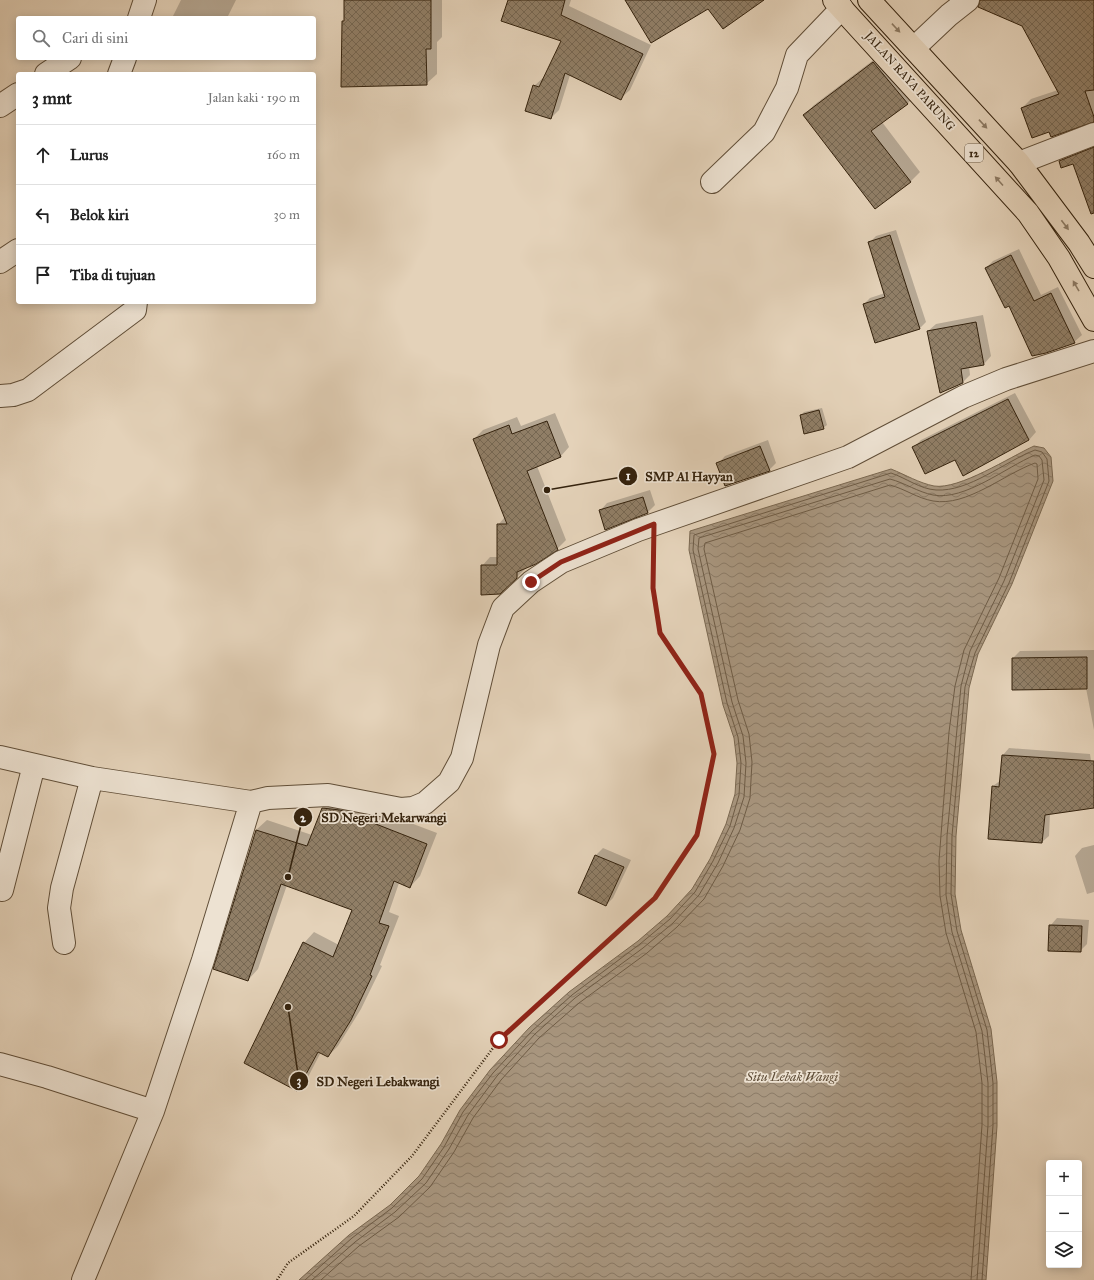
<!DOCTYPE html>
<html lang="id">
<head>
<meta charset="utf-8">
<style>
	:root { --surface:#fff; --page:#f2f2f2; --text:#222; --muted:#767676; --line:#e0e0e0 }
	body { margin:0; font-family:"IM FELL Great Primer",serif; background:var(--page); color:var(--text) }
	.controls { position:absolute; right:12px; bottom:12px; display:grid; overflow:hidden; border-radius:4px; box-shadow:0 2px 10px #0003 }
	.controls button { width:36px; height:36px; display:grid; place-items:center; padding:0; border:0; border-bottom:1px solid var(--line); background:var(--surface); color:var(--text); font:20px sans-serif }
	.stop { position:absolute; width:12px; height:12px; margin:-9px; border:3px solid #8f2418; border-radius:50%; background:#fff }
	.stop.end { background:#8f2418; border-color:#fff; box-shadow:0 1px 4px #0008 }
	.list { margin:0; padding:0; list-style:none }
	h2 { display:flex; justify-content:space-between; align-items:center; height:52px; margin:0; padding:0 16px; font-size:17px }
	h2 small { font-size:13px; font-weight:400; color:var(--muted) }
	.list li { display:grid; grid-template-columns:26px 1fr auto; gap:12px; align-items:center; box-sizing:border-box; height:60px; padding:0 16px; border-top:1px solid var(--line) }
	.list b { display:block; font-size:15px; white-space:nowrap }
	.list em { font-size:13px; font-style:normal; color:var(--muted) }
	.icon { flex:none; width:22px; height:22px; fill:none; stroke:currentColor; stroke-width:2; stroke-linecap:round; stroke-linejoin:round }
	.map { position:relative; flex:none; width:1094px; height:1280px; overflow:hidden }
	.search { position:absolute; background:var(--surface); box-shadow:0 2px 10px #0003; left:16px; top:16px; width:300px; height:44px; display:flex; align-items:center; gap:10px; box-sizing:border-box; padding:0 14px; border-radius:4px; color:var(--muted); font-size:15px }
	.panel { position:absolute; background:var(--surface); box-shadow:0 2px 10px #0003; left:16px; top:72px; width:300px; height:232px; border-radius:4px }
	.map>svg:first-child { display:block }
</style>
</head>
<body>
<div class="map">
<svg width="1094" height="1280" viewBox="0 0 1094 1280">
	<defs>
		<pattern id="water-waves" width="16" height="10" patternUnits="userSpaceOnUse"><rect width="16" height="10" fill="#a8967f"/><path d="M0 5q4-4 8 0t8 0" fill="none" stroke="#8a7a66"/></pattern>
		<pattern id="building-cross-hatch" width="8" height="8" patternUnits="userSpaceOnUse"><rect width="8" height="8" fill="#907e66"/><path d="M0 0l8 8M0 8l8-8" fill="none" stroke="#766752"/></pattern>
	</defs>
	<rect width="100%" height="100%" fill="#e4d2b9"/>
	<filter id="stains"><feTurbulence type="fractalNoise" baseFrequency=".005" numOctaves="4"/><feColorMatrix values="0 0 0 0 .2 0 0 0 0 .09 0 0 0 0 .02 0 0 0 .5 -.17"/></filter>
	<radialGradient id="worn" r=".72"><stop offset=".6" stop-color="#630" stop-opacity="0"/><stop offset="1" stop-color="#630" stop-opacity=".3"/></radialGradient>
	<!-- water -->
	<path fill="url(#water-waves)" stroke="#7a6851" d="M1034,446L1044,448L1051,457L1053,481L1012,584L978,654L969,688L956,836L955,894L961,930L991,1029L997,1082V1126L986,1280H299L349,1235L390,1205L419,1176L441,1144L460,1110L490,1070L529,1028L569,992L638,941L667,916L692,889L710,859L726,824L735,794L737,763L734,738L723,705L689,550L690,531L891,469C906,475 919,483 934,486C959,490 1010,457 1034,446Z"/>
	<!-- shadow -->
	<path fill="#0003" d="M181,0H236L227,18H172Z
		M345,0H442V37L437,42V74L426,84Z
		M509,0H571L569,6L651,45L630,90L621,98L570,75L559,110L551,118L534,86L544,77L562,40Z
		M982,0H1094V121L1050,131L1022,108L1031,99L1058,90L1023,25Z
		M884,52L918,93L908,103L882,122L920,172L910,182L804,115L814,105Z
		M1094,143V200L1074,162L1060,161L1067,154Z
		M896,230L926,322L920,328L864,304L870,298L885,293L869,243L876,236Z
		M1019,249L1041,295L1058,287L1082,335L1074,342L1009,305L986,268L993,261Z
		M983,315L991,356L984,364L969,366L970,375L963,382L928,331L936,324Z
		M1015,393L1036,432L1029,440L999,455L995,459L963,475L955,458L914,447L921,440Z
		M822,408L827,425L823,428L801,415L804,412Z
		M555,413L569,447L561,456L537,466L566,540L557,549L526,568L517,577L482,566L490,557H498V525L505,517L474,439L483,430L517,417L521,426Z
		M768,440L776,463L769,470L718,464L725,456Z
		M650,490L655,505L648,512L600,511L607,503Z
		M1094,650V730L1086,688L1013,658L1020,651Z
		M1009,748L1090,754L1094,781V803L1050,813L1049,836L1042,842L993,786L1001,780L1003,755Z
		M333,798L350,800L437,833L420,876L410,887L399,883L389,912L399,916L380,965L382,966L361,1009L338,1046L328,1056L321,1052L307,1079L297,1089L304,943L314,932L339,945L354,909L287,885L258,969L248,980L256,830L267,820L312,835L323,808Z
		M1094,845V892L1087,894L1075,856L1082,848Z
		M603,848L631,860L613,898L606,905L579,893L596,855Z
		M1057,918L1089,920L1087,944L1080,951L1050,926Z"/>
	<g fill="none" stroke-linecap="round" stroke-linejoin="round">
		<!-- shore -->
		<path stroke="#6e5c46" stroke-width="1" d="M305,1280L352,1238L392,1208L422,1179L444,1147L463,1112L493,1073L532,1031L572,995L640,944L670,919L695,892L713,861L730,826L739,795L741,763L738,737L727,703L693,550L694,535L891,473C906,478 920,489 936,490C969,492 1004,462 1035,450L1042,452L1047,459L1049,481L1009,583L975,653L965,687L952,836L951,894L957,931L987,1030L993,1083V1125L982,1280
			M312,1280L355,1242L395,1212L426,1183L449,1149L468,1115L497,1076L535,1034L575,998L643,948L673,923L699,895L718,863L734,828L744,797L746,763L743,736L732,702L698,549L699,538L890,479C905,483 918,492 933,495C965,501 1006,467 1035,455L1039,456L1042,460L1044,480L1004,581L970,651L961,686L947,836L946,895L952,932L982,1031L988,1083V1125L977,1280
			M321,1280L359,1246L399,1217L430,1187L454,1152L473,1118L501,1080L539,1038L579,1003L647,953L677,927L704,899L723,866L740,830L750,798L752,762L749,734L738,700L704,549L705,543L890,485C905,489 917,498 933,501C967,507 1004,474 1035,463L1037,464L1038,479L999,578L964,650L955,686L949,732L939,861L940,896L946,933L976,1032L982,1083V1125L971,1280"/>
	</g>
	<!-- building -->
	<path fill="url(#building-cross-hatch)" stroke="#34220d" d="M344,0H431V49H426L427,85L341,87L342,21H344Z
		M508,0H565L561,15L643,54L621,100L565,73L551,119L525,111L533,85L539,87L561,41L501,21Z
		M625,0H764L723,29L708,9L651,43Z
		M980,0H1094V90L1085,91L1094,117V122L1051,137L1049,132L1032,138L1021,108L1059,94L1022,26L978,7Z
		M873,62L908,104L871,131L911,182L875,209L803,115Z
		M1094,147V213L1091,214L1073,164L1061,168L1059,161Z
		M890,235L920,329L875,343L863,304L885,297L868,242Z
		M1011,255L1034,301L1051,293L1075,343L1046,353L1032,356L1009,306L1005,308L985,268Z
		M976,322L984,365L961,369L963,383L940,393L927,331Z
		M1008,399L1029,440L963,476L955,460L925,474L912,447Z
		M819,410L824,429L804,434L800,415Z
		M547,421L561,457L527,471L558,550L536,564L517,572V578L500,594L481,595V565H497V524H507L473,439L509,425L512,434Z
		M760,446L770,471L725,486L716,463Z
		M643,497L648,513L605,530L599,510Z
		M1087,657V689L1012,690V658Z
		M1002,755L1094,761V808L1045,815L1042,843L988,839L992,786L999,787Z
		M322,808L340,810L427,844L410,888L394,881L379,923L389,926L370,975L372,976L351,1020L328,1057L318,1052L297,1091L244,1063L303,942L333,957L352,910L281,884L248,981L213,969L256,830L307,846Z
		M595,855L624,867L606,906L578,893Z
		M1049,925L1082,926L1081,952L1048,951Z"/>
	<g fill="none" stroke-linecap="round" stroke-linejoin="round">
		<!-- minor casing -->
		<g stroke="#604e38" stroke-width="24">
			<path id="minor" d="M139,18L145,0
				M914,48L949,15L968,0
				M46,74L70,58
				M119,74L125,58
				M0,106L18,94
				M1019,163L1094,134
				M712,182L764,132L787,88L797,55L842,8
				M0,262L18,250
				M0,396L13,395L28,390L135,310L136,302
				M0,757L92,778L251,802L268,798L328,795L401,809L413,808L425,803L449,782L462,758L489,645L503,608L531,582L561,562L638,530L848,457L963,397L1006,379L1094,351
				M2,890L34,765
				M64,943L59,908L62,888L92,778
				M0,1064L47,1077L153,1111
				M83,1280L153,1111L203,960L251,802"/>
		</g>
		<!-- highway casing -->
		<g stroke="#34220d" stroke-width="24">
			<path id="highway" d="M834,0L1028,213L1059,258L1094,320
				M869,0L1019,163L1079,243L1094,267"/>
		</g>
		<!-- path -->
		<path stroke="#34220d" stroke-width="2.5" stroke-dasharray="1 2" stroke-linecap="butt" d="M277,1280L288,1263L354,1216L412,1156L499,1040L655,898L697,835L714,754L701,694L660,633L653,588V550"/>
		<!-- minor -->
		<use href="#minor" stroke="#ede2d2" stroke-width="22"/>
		<!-- highway -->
		<use href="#highway" stroke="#e4d2b9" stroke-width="22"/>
	</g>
	<!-- one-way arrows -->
	<defs><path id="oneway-solid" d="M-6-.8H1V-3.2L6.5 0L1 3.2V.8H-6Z"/></defs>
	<g fill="#8c7a63">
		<use href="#oneway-solid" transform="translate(896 28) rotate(47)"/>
		<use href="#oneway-solid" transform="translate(983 124) rotate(47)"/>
		<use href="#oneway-solid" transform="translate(999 181) rotate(-132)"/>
		<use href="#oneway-solid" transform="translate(1065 225) rotate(53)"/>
		<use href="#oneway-solid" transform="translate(1076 286) rotate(-120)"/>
	</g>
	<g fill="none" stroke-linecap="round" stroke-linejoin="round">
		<!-- route -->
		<path stroke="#8f2418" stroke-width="5" d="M499,1040L655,898L697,835L714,754L701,694L660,633L653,588L654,524L561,562L531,582"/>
	</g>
	<g text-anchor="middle" stroke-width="3.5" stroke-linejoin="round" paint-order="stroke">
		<!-- shield labels -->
		<rect fill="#ede2d2" stroke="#6c5c48" stroke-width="1" x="965" y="144" width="18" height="18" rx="3"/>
		<g font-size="11" font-weight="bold" fill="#34220d">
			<text x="974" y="157">12</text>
		</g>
		<!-- street labels -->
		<g font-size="12" fill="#34220d" stroke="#ede2d2">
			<text transform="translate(910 81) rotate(48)" y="4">JALAN RAYA PARUNG</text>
		</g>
		<!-- water labels -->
		<g font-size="13" font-style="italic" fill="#5d4b35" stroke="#ede2d2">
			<text x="792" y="1081">Situ Lebak Wangi</text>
		</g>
	</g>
	<!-- callouts -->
	<path fill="none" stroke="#34220d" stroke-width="1.5" d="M547 490L628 476M288 877L303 817M288 1007L299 1081"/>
	<g fill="#34220d" stroke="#ede2d2" stroke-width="1.5">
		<circle cx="547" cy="490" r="4"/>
		<circle cx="288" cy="877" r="4"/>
		<circle cx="288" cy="1007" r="4"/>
		<circle cx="628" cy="476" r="10"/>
		<circle cx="303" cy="817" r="10"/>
		<circle cx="299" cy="1081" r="10"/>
	</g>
	<g font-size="12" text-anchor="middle" font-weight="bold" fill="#fff">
		<text x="628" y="480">1</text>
		<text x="303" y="822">2</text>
		<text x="299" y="1085">3</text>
	</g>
	<g font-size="13" text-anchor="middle" font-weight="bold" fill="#34220d" stroke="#ede2d2" stroke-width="3.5" stroke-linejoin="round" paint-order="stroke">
		<text x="689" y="481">SMP Al Hayyan</text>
		<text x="384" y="822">SD Negeri Mekarwangi</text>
		<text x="378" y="1086">SD Negeri Lebakwangi</text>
	</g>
	<rect width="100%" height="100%" filter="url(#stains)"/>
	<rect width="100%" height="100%" fill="url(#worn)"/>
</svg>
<div class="controls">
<button>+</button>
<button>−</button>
<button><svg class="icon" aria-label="layers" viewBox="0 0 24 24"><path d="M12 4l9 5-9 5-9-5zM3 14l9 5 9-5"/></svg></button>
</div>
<div class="stop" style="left:499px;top:1040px"></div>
<div class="stop end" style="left:531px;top:582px"></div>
<div class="search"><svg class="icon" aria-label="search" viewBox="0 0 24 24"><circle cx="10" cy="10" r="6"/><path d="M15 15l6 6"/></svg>Cari di sini</div>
<section class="panel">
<h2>3 mnt<small>Jalan kaki · 190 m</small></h2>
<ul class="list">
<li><svg class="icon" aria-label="ahead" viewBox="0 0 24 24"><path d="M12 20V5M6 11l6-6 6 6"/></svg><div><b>Lurus</b></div><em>160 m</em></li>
<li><svg class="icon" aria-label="left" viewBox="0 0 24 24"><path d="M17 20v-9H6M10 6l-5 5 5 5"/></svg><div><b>Belok kiri</b></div><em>30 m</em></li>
<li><svg class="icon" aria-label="arrive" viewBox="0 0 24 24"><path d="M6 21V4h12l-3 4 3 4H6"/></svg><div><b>Tiba di tujuan</b></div></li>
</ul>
</section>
</div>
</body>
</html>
